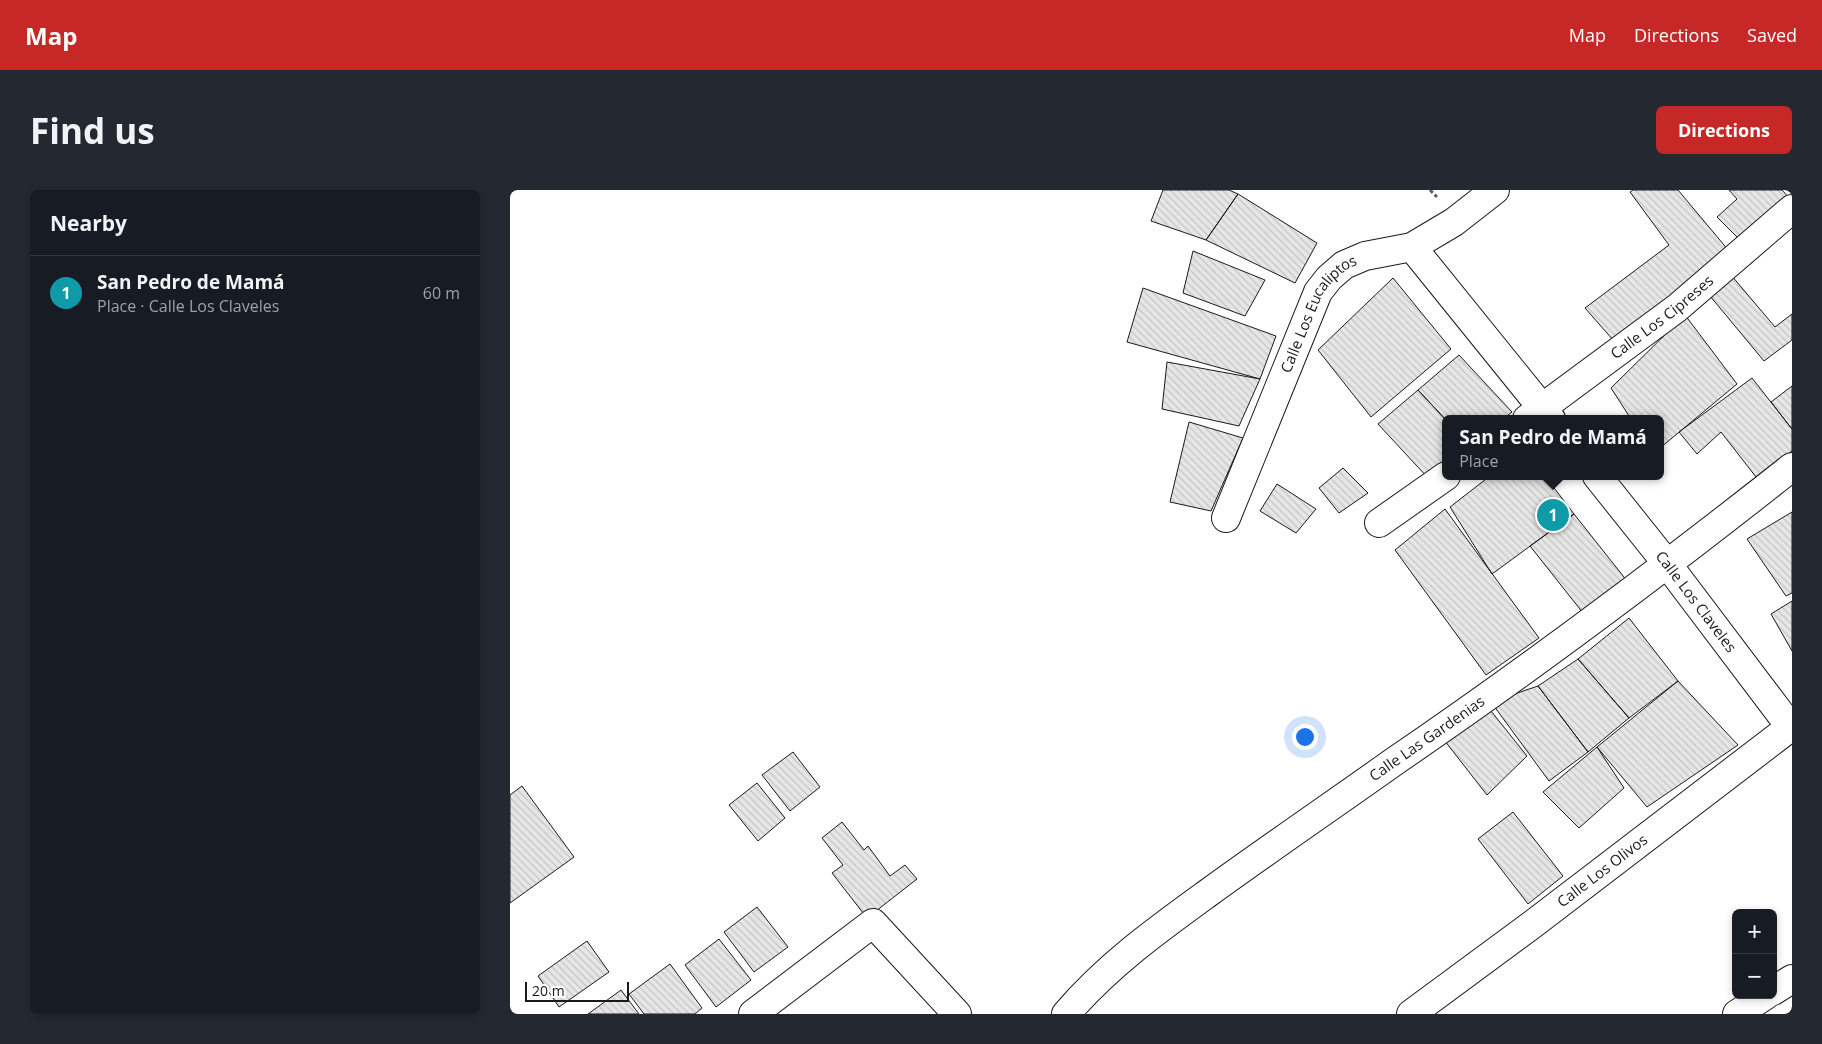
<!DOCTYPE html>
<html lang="en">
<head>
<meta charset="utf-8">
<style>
	:root { --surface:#171b24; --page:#242831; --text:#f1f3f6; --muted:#9ea1a6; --line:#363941; --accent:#c62828 }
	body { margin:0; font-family:"Open Sans",sans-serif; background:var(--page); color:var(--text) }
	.controls { position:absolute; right:15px; bottom:15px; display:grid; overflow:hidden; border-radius:8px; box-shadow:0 2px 8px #0003 }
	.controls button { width:45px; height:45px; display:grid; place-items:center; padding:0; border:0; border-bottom:1px solid var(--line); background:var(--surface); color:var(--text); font:25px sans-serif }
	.scale { position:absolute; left:15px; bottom:12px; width:104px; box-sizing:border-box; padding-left:5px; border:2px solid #1a1a1a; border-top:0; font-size:14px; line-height:18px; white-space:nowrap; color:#1a1a1a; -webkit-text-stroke:4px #fff; paint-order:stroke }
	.you { position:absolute; left:794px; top:546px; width:18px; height:18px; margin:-12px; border:4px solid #fff; border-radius:50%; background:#1a73e8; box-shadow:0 0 0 8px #1a73e833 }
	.badge { display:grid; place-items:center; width:32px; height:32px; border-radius:50%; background:var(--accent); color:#fff; font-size:16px; font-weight:700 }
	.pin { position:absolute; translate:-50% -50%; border:2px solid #fff; box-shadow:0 1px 5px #0006 }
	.popup { position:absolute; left:932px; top:225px; width:222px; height:65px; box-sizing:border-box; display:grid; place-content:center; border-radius:8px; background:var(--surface); filter:drop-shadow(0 1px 4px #0005); font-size:16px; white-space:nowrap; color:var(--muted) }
	.popup b { font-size:19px; color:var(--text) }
	.popup::after { content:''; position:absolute; left:50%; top:100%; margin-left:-10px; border:10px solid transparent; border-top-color:var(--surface) }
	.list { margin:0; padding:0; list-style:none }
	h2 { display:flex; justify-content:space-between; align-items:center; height:65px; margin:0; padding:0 20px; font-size:21px }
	h2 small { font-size:16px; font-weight:400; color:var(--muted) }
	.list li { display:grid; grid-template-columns:32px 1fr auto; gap:15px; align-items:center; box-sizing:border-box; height:75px; padding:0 20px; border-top:1px solid var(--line) }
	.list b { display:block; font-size:19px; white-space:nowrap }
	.list p { margin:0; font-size:16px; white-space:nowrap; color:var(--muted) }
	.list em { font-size:16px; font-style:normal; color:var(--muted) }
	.map { position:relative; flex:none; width:1282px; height:824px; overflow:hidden; border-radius:8px }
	header { display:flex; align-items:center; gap:30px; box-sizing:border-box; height:70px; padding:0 25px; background:var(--accent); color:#fff }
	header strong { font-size:24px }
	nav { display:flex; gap:28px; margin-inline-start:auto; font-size:18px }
	.intro { display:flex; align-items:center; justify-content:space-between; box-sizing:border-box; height:120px; padding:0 30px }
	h1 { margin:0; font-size:35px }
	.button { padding:12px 22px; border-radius:8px; background:var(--accent); color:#fff; font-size:18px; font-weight:700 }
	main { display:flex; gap:30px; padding:0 30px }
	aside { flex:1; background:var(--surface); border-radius:8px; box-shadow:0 2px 8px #0003 }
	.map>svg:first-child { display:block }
</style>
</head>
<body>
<header>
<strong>Map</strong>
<nav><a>Map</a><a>Directions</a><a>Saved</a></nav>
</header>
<div class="intro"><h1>Find us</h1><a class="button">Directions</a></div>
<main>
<aside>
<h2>Nearby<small></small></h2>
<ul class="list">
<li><span class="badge" style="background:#0f9aa8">1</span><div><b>San Pedro de Mamá</b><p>Place · Calle Los Claveles</p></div><em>60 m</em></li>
</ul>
</aside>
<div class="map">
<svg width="1282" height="824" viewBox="0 0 1282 824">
	<defs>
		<pattern id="building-back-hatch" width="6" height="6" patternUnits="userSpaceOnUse" patternTransform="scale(1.25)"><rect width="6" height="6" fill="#e6e6e6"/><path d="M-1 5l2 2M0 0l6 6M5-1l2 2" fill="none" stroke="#c5c5c5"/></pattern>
	</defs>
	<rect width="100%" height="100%" fill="#fff"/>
	<!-- building -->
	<path fill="url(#building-back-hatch)" stroke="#1a1a1a" d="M653,0H719L728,4L696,50L641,31Z
		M1123,0H1168L1219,61L1104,151L1075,118L1159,55L1120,2Z
		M1219,0H1272L1282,11L1234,54L1207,27L1227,9Z
		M728,4L807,53L785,93L696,50Z
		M683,61L755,90L735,126L673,103Z
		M1221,85L1265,137L1282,124V150L1254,171L1200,106Z
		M883,88L941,159L861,227L808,160Z
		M633,98L766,146L750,189L617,152Z
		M1175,125L1227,194L1150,258V229H1121L1101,198Z
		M949,165L1002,222L993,229L936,230L908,200Z
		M657,172L750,189L729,236L652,219Z
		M1242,188L1282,239V261L1246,287L1211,242L1187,264L1169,242Z
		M1282,196V239L1261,212Z
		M908,200L936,230V274L919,289L868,234Z
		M679,232L733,248L701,321L660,312Z
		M833,278L858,303L829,323L809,298Z
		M980,286H1035L1064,324L982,384L940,317Z
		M767,294L806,319L786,343L750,321Z
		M935,319L1029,448L976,485L885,360Z
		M1282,322V403L1276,406L1237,349Z
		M1064,324L1121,396L1077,428L1020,356Z
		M1282,411V461L1261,424Z
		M1119,428L1168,491L1119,528L1068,469Z
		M1068,469L1119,528L1078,562L1028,496Z
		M1168,491L1228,555L1137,617L1087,557Z
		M1028,496L1078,562L1039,591L981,512Z
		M977,516L1017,566L977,605L931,546Z
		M1087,557L1114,598L1069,638L1033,602Z
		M283,562L310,597L280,621L252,585Z
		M247,593L275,628L248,651L219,615Z
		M12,596L64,667L0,713V605Z
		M1003,622L1053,686L1018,714L968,649Z
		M332,632L354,660L358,656L380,686L395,675L407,689L357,728L322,683L333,675L312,648Z
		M247,717L278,757L244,782L214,742Z
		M209,749L241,790L206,817L175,775Z
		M77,751L99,782L49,817L28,786Z
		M160,774L192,818L185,824H134L119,804Z
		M111,800L129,824H78Z"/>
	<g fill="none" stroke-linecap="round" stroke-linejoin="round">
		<!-- street casing -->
		<g stroke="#1a1a1a" stroke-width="30">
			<g id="street">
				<path d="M902,57L1041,229"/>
				<path id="s1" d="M1017,229L1167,118L1282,19"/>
				<path id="s2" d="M1087,286L1158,375L1282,539"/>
				<path id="s3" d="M716,328L808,102L819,88L834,75L855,66L902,57L944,32L985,0"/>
				<path d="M869,333L936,286"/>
				<path d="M1263,801L1282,789"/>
				<path d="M243,824L363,733L447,824"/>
				<path id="s4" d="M556,824C598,775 647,740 698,703C760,658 823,615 885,571C1021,478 1153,379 1282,277"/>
				<path id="s5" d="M901,824L1023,734L1282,536"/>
				<path d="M1227,824L1256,805"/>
			</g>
		</g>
		<!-- path -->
		<path stroke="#5f5f5f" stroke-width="3" stroke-dasharray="4 2.5" stroke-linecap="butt" d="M920,0L927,7"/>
		<!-- street -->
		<use href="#street" stroke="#fff" stroke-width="28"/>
	</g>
	<g text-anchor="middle" stroke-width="4" stroke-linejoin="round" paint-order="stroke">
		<!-- street labels -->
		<g font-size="15" fill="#1a1a1a" stroke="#fff">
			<text dy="5" stroke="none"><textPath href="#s1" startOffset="169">Calle Los Cipreses</textPath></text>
			<text dy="5" stroke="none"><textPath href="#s3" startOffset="226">Calle Los Eucaliptos</textPath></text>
			<text dy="5" stroke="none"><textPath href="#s2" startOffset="160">Calle Los Claveles</textPath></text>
			<text dy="5" stroke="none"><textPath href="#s4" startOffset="455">Calle Las Gardenias</textPath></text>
			<text dy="5" stroke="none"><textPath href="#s5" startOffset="239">Calle Los Olivos</textPath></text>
		</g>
	</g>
</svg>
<div class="controls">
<button>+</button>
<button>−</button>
</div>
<div class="scale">20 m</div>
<div class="you"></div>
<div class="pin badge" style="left:1043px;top:325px;background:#0f9aa8">1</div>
<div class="popup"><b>San Pedro de Mamá</b>Place</div>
</div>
</main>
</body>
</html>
